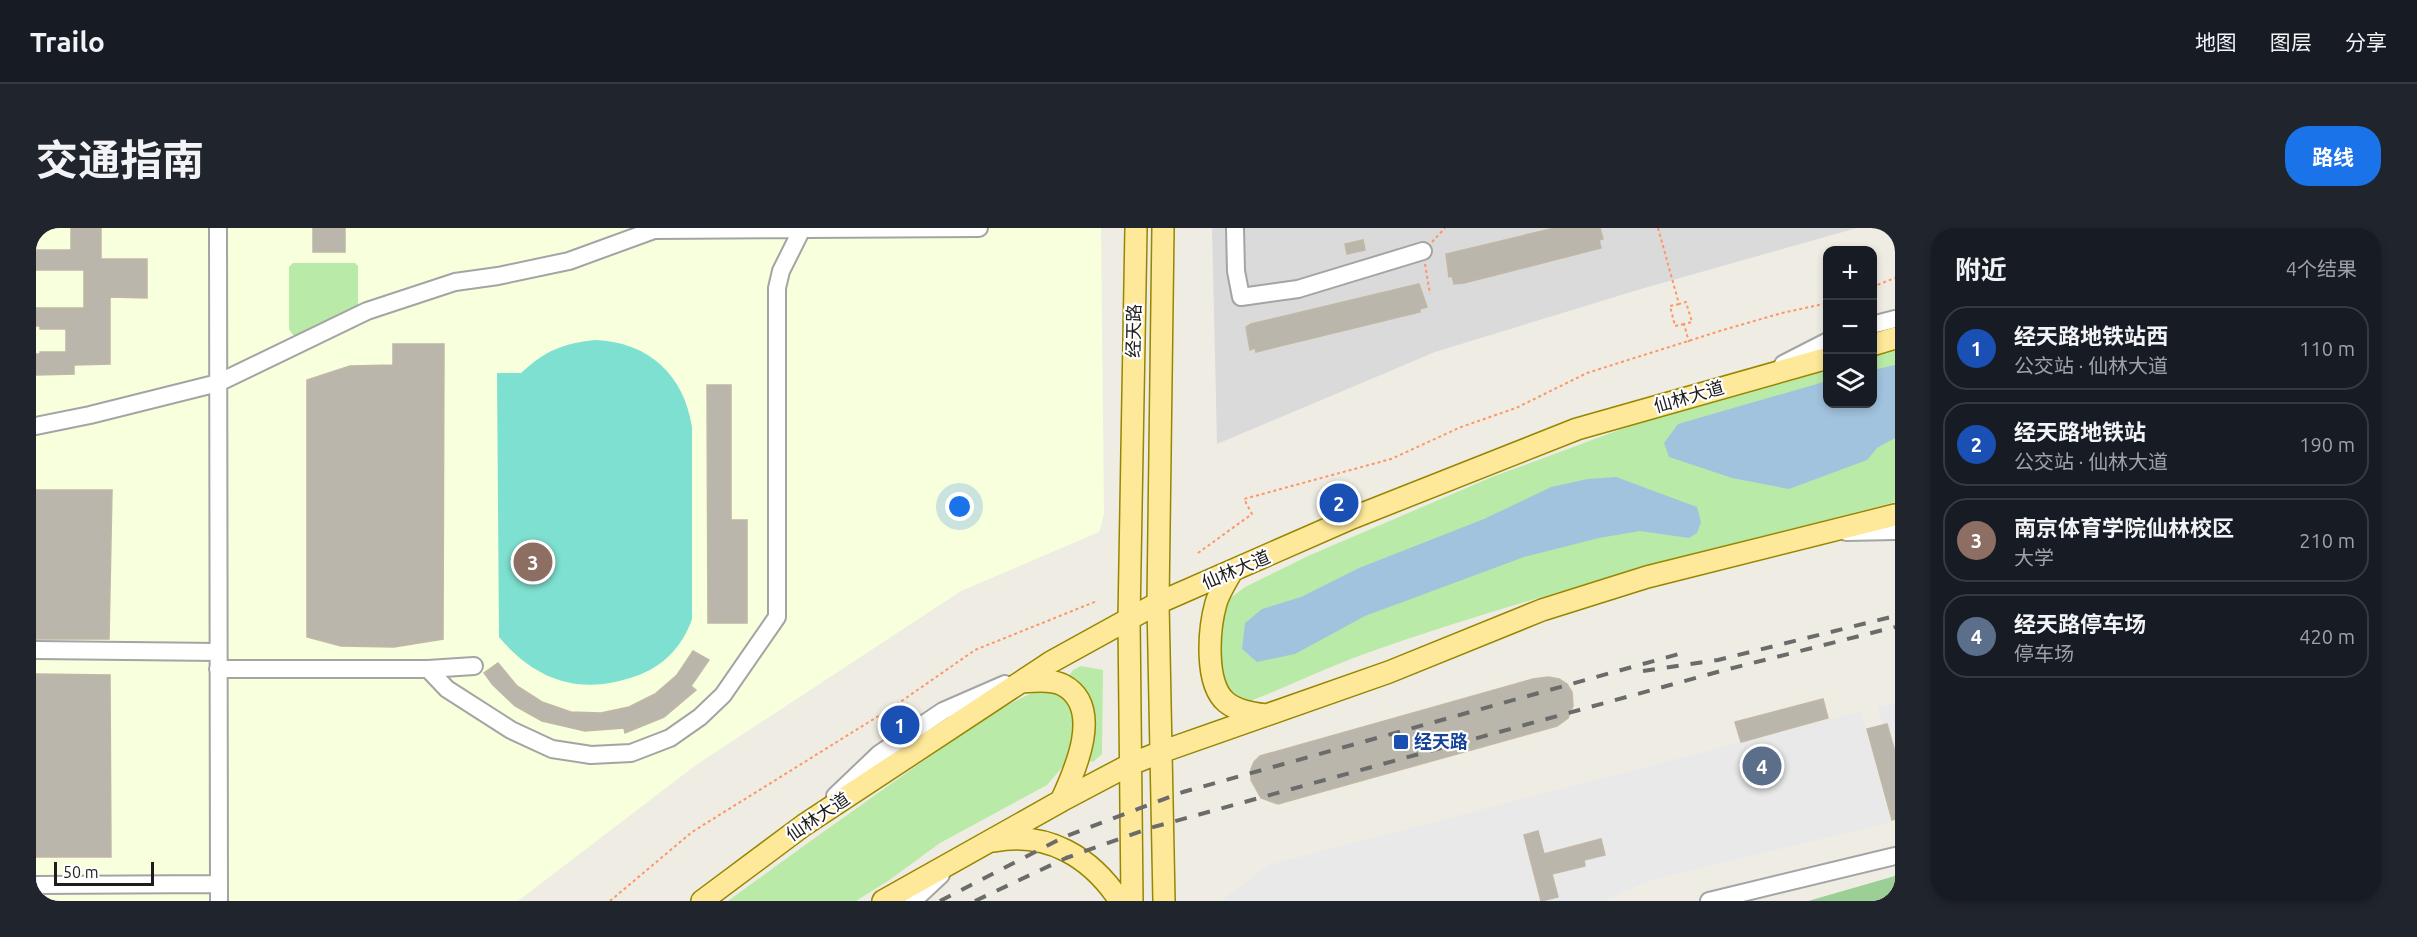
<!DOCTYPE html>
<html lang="zh">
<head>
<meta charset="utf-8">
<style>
	:root { --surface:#171b24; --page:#20242c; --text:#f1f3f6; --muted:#9ea1a6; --line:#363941; --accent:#1a73e8 }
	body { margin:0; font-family:Ubuntu,"Noto Sans SC",sans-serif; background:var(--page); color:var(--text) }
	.controls { position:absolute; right:18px; top:18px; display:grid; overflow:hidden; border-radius:12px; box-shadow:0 3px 9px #0003 }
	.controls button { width:54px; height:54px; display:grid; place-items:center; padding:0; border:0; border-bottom:2px solid var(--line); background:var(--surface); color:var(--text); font:30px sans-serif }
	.scale { position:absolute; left:18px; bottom:15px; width:100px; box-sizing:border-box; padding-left:6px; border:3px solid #1d1d1d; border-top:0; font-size:16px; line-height:21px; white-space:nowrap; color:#1d1d1d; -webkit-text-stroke:4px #fff; paint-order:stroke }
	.you { position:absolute; left:924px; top:279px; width:21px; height:21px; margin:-15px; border:4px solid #fff; border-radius:50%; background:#1a73e8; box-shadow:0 0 0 9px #1a73e833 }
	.badge { display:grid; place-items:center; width:39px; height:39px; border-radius:50%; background:var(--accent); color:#fff; font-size:20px; font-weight:700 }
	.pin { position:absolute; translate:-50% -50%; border:3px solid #fff; box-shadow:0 2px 6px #0006 }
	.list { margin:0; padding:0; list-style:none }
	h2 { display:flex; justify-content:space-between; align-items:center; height:78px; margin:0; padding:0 24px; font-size:26px }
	h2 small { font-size:20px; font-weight:400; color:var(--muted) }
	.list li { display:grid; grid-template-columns:39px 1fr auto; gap:18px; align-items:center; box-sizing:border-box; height:84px; margin:0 12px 12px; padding:0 12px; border:2px solid var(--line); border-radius:24px }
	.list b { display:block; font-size:22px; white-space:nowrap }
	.list p { margin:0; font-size:20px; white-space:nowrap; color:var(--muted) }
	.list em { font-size:20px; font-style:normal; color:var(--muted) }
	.icon { flex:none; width:33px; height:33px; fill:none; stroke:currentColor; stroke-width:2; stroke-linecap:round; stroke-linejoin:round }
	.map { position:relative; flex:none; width:1859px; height:673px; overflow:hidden; border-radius:24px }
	header { display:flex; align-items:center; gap:36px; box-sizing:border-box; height:84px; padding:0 30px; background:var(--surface); border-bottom:2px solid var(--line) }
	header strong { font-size:28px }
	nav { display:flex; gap:33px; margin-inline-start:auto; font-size:21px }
	.intro { display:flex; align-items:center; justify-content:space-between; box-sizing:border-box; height:144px; padding:0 36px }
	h1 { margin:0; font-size:42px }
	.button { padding:15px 27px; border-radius:24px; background:var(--accent); color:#fff; font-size:21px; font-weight:700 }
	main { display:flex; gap:36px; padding:0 36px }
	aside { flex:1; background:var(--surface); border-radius:24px; box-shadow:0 3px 9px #0003 }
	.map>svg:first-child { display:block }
</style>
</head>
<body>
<header>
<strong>Trailo</strong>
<nav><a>地图</a><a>图层</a><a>分享</a></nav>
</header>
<div class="intro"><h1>交通指南</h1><a class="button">路线</a></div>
<main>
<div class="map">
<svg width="1859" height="673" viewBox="0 0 1859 673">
	<rect width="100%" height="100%" fill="#efede3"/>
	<!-- residential -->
	<path fill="#dbdada" d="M1176,0H1821L1605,61L1399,124L1181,216Z"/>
	<!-- education -->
	<path fill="#f7ffdc" d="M0,0H1065L1068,285L1065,298L1063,304L925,363L660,537L482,673H0Z"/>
	<!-- grass -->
	<path fill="#b9eaa7" d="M257,35H319L322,38V77L261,107H257L253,101V39Z
		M1859,121V274C1682,320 1504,364 1331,425C1292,439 1253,458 1214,473L1200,470L1183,448L1185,388L1192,372L1209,359L1272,328L1456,249L1599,196L1791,140L1792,176H1836L1837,128Z
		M1045,438L1067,442L1066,526L1057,534L1051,532L1033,448L1037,442Z
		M1006,462C1023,465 1031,470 1041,484L1036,528L1011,557L904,615L852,653L820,673H692C759,624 826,576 893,529C923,509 973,471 1006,462Z"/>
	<!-- forest -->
	<path fill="#9bcf96" d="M1859,648V673H1772Z"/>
	<!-- pitch -->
	<path fill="#7ee0d0" d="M559,112C613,114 648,147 656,199V391C647,418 627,439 600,448C545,468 500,453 463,409L461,145H485C510,122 526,116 559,112Z"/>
	<!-- parking -->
	<path fill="#e9e9e9" d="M1859,474V542L1842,479Z
		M1825,483L1855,594L1616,652L1566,673H1185L1232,637Z"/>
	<!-- water -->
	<path fill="#a2c3de" d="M1859,137V210L1841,220L1831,232L1753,261L1696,250L1633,229L1628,215L1642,196L1791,153L1792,176H1836L1837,142Z
		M1580,249L1661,279L1665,294L1661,305L1653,310L1604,303L1563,310L1488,329L1329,388L1259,426L1221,434L1206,421L1209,395L1226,381L1265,369L1323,340L1448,291L1515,259L1552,251Z"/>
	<!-- building -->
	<path fill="#bbb6ac" stroke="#c1b7a5" stroke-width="1.5" d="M35,0H65V31H111V70L74,69V136L38,137V146L0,147V126H4V124H30V101H4V98H0V80H48V42H0V22H35Z
		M277,0H309V24H277Z
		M1519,0H1564L1567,11L1563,12L1565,20L1428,55L1418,56L1416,48L1413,49L1410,26Z
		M1327,12L1329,22L1311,26L1309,16Z
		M1383,56L1391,79L1384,81V84L1220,124L1219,120L1214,122L1210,99L1215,96Z
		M357,116H408L407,411L358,419L305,418L271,409V152L314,138L357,137Z
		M671,157H695V292H711V395H672Z
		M0,262H76L73,411H0Z
		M657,423L673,432L655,458L660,462L628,489L589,505L588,500L549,503L506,493L479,478L457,457L448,445L462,435L481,458L506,474L535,484L565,485L593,479L619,466L641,447Z
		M0,446L74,447L75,629H0Z
		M1512,449L1523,451L1531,456L1536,464L1537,478L1532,490L1521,498L1242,576L1225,570L1215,552V541L1218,534L1224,528L1497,451Z
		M1787,471L1792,490L1705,514L1699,494Z
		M1851,496L1859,524V591L1856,592L1831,501Z
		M1502,603L1508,626L1565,611L1569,627L1548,632L1549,638L1516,646L1522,669L1505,673L1488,607Z"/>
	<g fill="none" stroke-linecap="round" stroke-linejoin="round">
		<!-- minor casing -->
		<g stroke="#a4a4a4" stroke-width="20">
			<path id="minor" d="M182,0L183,673
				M1199,0L1200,43L1205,69L1262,61L1387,23
				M1836,97L1859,91
				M1747,136L1792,113
				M0,198L54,187L182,155L331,83L419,54L462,48L533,33L618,2L943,0
				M1810,304L1859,303
				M0,422L182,424
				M182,441H392L438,438
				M392,441L411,461L475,502L516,521L555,527L595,525L634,510L664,489L687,467L741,389V60L745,43L766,1
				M799,568L843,526L907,483L969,456
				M0,657L183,656
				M877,673L905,647
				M1673,673L1859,628"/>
		</g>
		<!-- major casing -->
		<g stroke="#978600" stroke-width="24">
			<path id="major" d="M1127,0L1122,375L1128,673
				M1836,117L1859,110
				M1195,345C1190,354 1183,365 1180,375C1173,400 1168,455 1190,474C1201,483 1216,485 1230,487
				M986,454C998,453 1016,451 1027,457C1068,479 1039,543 1025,573
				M958,613C1012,603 1055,629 1084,673
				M666,673L768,597L1015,434L1122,375L1316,290L1541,201L1792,130
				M847,673L1025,573L1095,536L1125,524L1353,444L1506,382L1611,349L1859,287
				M1096,673L1093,391L1100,0"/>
		</g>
		<!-- path -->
		<path stroke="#fd9666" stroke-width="2" stroke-dasharray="3 3" stroke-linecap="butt" d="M1622,0L1643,76L1650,74L1656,94L1648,96L1653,114
			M1396,14L1409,0
			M1389,36L1394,66
			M1836,59L1859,50
			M1643,76L1634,78L1639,98L1648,96
			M1162,325L1216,286L1208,271L1355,231L1425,199L1480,180L1551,145L1687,102L1746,85L1792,75
			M574,673L656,604L857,479L939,422L1061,373"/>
		<!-- minor -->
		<use href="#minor" stroke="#fff" stroke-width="16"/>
		<!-- major -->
		<use href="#major" stroke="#fee899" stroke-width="21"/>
		<!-- rail -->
		<path stroke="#6b6b6b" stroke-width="4" stroke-dasharray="12 12" stroke-linecap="butt" d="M1607,443L1682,432L1859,388
			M904,673L1028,609L1147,564L1650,424
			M939,673L1030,630L1114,600L1685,443L1859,399"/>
	</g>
	<!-- markers -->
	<rect fill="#1a4fb4" stroke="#fff" stroke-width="2" x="1357" y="506" width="16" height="16" rx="3"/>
	<g text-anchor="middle" stroke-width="4.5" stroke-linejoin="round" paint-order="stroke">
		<!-- street labels -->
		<g font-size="18" fill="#1d1d1d" stroke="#fff">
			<text transform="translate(1098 103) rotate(-89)" y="6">经天路</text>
			<text transform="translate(1653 169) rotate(-16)" y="6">仙林大道</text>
			<text transform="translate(1200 342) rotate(-23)" y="6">仙林大道</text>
			<text transform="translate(782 589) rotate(-34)" y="6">仙林大道</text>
		</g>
		<!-- transit labels -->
		<g font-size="18" font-weight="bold" fill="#164399" stroke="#fff" text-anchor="start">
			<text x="1378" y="520">经天路</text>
		</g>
	</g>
</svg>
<div class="controls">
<button>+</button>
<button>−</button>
<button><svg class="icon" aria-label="layers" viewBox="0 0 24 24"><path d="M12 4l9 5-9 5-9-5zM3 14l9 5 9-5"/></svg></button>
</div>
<div class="scale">50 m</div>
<div class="you"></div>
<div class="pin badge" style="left:864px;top:497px;background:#1a4fb4">1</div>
<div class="pin badge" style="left:1303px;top:275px;background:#1a4fb4">2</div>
<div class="pin badge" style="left:497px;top:334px;background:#8d6e63">3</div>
<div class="pin badge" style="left:1726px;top:538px;background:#5c6f8a">4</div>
</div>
<aside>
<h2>附近<small>4个结果</small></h2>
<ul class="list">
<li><span class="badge" style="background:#1a4fb4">1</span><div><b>经天路地铁站西</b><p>公交站 · 仙林大道</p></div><em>110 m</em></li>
<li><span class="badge" style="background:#1a4fb4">2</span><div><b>经天路地铁站</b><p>公交站 · 仙林大道</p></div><em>190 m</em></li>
<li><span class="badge" style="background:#8d6e63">3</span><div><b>南京体育学院仙林校区</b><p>大学</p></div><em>210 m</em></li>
<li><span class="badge" style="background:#5c6f8a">4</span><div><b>经天路停车场</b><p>停车场</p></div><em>420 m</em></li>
</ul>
</aside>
</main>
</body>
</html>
